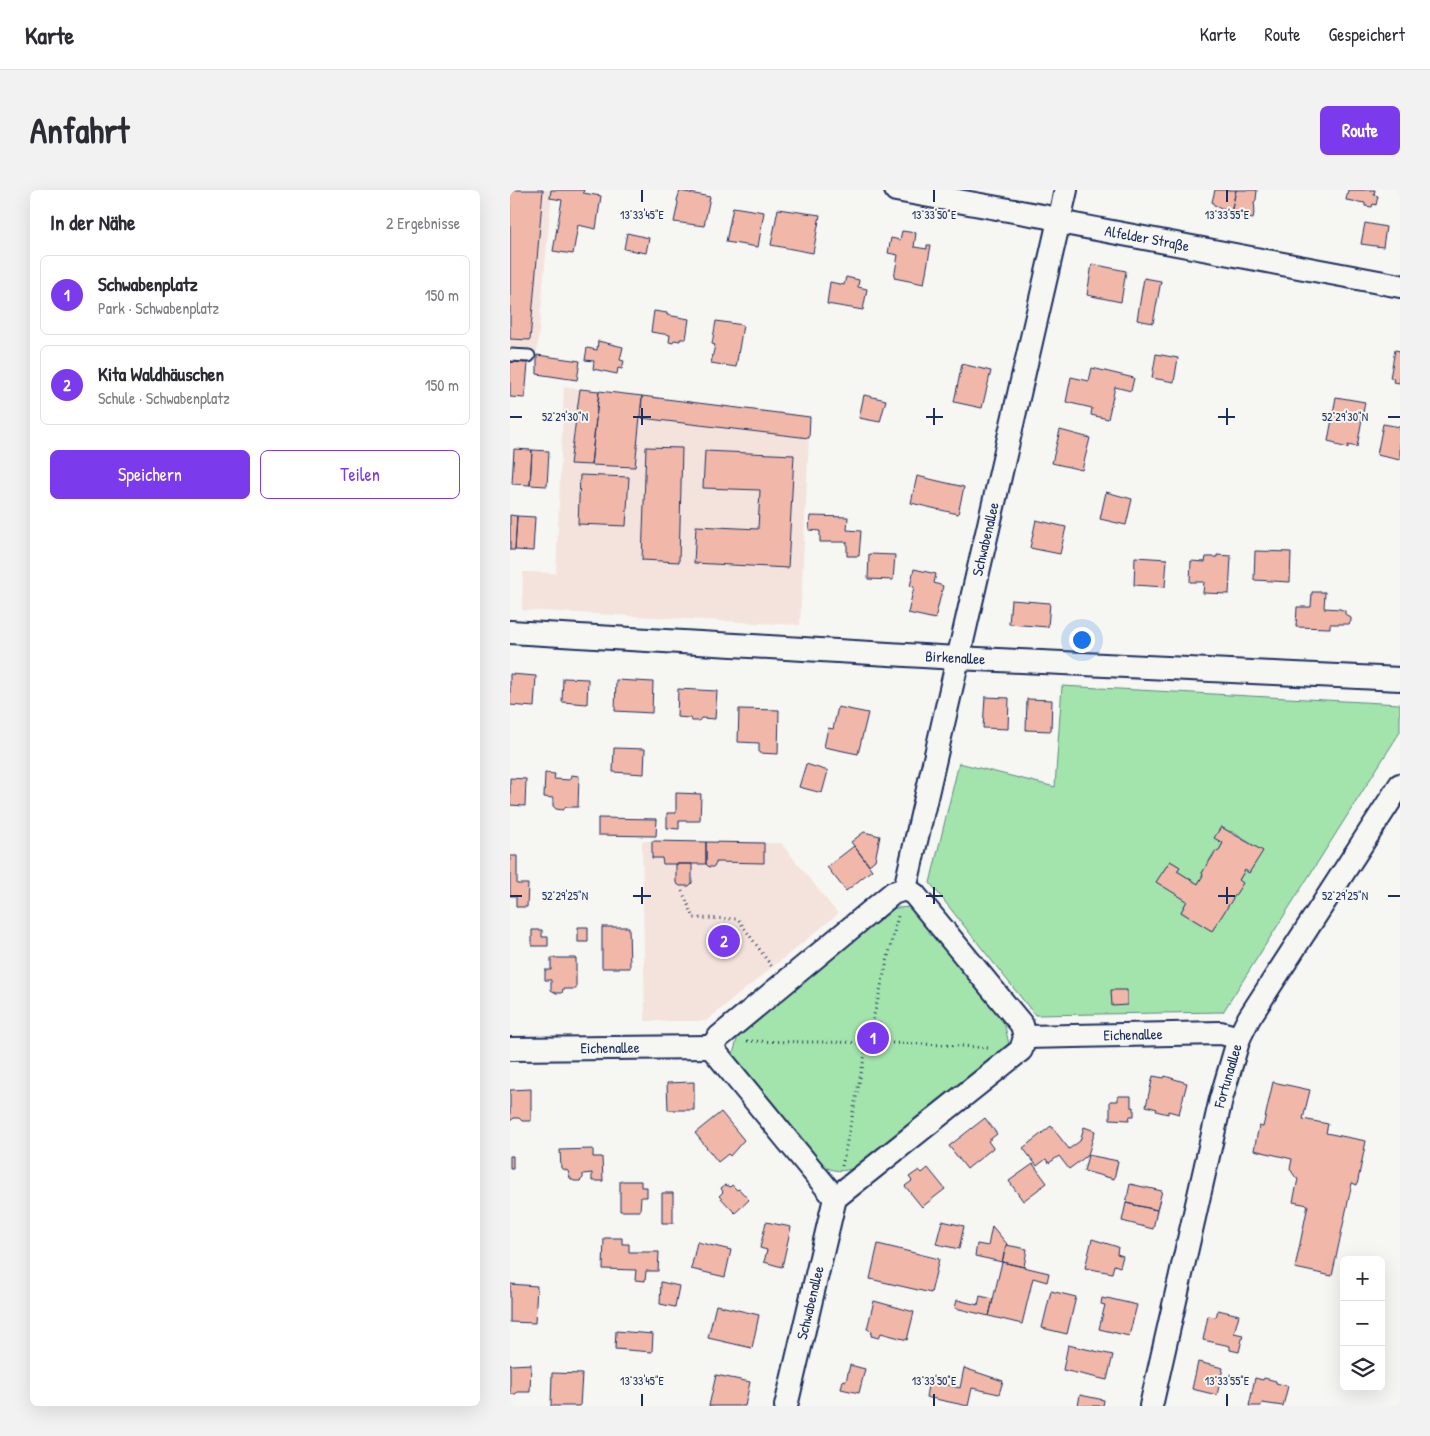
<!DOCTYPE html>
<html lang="de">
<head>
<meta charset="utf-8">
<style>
	:root { --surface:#fff; --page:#f2f2f3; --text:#2b2b33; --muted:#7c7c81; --line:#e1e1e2; --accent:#7c3aed }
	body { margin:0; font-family:"Patrick Hand",sans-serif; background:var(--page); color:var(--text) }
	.controls { position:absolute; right:15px; bottom:15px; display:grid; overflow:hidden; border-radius:8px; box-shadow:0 5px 20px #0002 }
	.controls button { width:45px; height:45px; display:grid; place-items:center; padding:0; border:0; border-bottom:1px solid var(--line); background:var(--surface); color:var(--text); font:25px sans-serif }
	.you { position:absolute; left:571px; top:449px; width:18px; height:18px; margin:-12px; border:4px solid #fff; border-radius:50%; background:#1a73e8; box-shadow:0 0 0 8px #1a73e833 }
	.badge { display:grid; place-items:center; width:32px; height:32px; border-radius:50%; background:var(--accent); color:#fff; font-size:16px; font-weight:700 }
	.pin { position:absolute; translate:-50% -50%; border:2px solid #fff; box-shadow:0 1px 5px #0006 }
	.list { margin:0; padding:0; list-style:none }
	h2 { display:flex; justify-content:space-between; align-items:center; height:65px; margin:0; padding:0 20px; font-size:21px }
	h2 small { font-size:16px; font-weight:400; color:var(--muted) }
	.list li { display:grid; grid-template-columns:32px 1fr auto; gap:15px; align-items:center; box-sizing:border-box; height:80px; margin:0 10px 10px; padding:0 10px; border:1px solid var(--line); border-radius:8px }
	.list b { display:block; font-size:19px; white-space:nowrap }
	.list p { margin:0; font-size:16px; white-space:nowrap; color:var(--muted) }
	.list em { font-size:16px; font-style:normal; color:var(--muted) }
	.actions { display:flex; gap:10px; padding:15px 20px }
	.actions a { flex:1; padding:11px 0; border:1px solid var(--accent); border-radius:8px; text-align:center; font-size:18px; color:var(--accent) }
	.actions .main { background:var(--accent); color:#fff }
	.icon { flex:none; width:28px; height:28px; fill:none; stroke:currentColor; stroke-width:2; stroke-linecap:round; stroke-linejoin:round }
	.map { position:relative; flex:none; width:890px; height:1216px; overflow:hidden; border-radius:8px }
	header { display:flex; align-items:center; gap:30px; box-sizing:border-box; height:70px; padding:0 25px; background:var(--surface); border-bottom:1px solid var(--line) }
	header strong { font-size:24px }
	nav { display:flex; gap:28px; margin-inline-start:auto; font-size:18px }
	.intro { display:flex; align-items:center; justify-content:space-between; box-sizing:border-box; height:120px; padding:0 30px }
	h1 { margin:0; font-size:35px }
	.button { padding:12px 22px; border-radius:8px; background:var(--accent); color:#fff; font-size:18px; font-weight:700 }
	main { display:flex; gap:30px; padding:0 30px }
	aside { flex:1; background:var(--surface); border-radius:8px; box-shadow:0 5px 20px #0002 }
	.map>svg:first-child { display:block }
</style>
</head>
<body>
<header>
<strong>Karte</strong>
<nav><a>Karte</a><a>Route</a><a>Gespeichert</a></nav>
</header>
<div class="intro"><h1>Anfahrt</h1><a class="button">Route</a></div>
<main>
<aside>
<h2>In der Nähe<small>2 Ergebnisse</small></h2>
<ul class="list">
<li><span class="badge">1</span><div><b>Schwabenplatz</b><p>Park · Schwabenplatz</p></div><em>150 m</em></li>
<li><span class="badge">2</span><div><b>Kita Waldhäuschen</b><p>Schule · Schwabenplatz</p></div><em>150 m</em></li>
</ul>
<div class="actions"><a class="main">Speichern</a><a>Teilen</a></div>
</aside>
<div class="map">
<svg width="890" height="1216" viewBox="0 0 890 1216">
	<rect width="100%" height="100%" fill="#f6f6f2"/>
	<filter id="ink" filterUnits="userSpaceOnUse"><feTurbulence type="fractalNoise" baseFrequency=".02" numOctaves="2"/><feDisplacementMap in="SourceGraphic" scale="10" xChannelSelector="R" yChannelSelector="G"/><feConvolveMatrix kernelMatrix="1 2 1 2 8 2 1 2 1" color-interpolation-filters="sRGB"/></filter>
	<g filter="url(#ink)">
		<!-- built -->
		<path fill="#f4e3dc" d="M0,0H42L27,162L0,160Z
			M54,197L300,227L290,435L12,420L13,382L46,383Z
			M132,651L271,653L328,724L196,831H135Z"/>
		<!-- green -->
		<path fill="#a3e3ac" stroke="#5f8985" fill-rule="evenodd" d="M552,496L890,514V542L713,822L525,825L420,693L449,573L545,597ZM711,637L720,642L721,641L752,661L739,683L735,680L729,690L732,693L702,741L671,722L677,711L647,692L660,671L670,677L667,681L688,694L693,685L692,683L705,661L708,662L713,653L705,648Z
			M403,717L494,832L499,854L345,977C334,983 323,981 313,976L223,864L229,842L385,718Z"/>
		<!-- building -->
		<path fill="#f1b8aa" stroke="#1b2f5e" d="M0,0H33L20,150L0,149Z
			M41,0H74L73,3L91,6L86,39L68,35L63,64L43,61L52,10L40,8Z
			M705,0H726L722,18L717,17L714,19L704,15L702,12Z
			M726,0H747L746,10L744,12L745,21L744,22L743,29L721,24Z
			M838,0H865L864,5L868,6L866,15L863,14L862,17L855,16V13L836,10Z
			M170,1L200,7L194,36L164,32L168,13L167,10Z
			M223,17L254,22L248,57L216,52Z
			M268,19L310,25L303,63L261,55Z
			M855,33L876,37L873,57L851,54Z
			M392,41L406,43L404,57L417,59V55H421L414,94L384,88L388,65L378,63L381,48L390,50Z
			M117,43L139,48L136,63L114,59Z
			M582,74L616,81L611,112L577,105Z
			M336,87L349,90L348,97L357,99L353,120L317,114L320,92L334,95Z
			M634,88L651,91L643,133L627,130Z
			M144,121L157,123V125L179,129L176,149H170V151L164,150L163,153L159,152L160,145L141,142Z
			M206,131L233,135L226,177L201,173L205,155L202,154Z
			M88,151L113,157L110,170L114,171L112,179L108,178L107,184L83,179L84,171L75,170L77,158L87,160Z
			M885,160L890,161V193L883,192L884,189L880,188Z
			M646,164L668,168L664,192L642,188Z
			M27,165L70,171L67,190L27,184Z
			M0,172L18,173L15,208L0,207Z
			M452,174L481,181L472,218L444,212Z
			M582,178L624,188L621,201L605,197L598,229L581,225L582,218L556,212L561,187L579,191Z
			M70,199L89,201L81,275L60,274Z
			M89,201L132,206L125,277L81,275Z
			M354,205L376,210L370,232L349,228Z
			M132,206L300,227L299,248L131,228Z
			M826,207L855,212L847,257L838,255V258L826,255V253L818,251Z
			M873,234L890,237V270L867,265Z
			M550,240L580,248L572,280L542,273Z
			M136,257L172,258L169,372L132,370Z
			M4,259L22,260L20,295L2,294Z
			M22,260L39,261L37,296L20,295Z
			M195,261L284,265L278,378L184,373L186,336L248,339L250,300L193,298Z
			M70,285L119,287L116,336L68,334Z
			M407,286L454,297L448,324L401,313Z
			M596,302L622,309L616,335L590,329Z
			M0,325L7,326L5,360H0Z
			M7,326L25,327L23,361L5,360Z
			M300,326L338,327L337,340L351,341L349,366H337V352H310V341L299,340Z
			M526,330L556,337L550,364L520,358Z
			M745,361L781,362L780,392L744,390Z
			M359,364L385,365L383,390L358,389Z
			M707,365L721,366L719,404L693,403L694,392H680L681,371L695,372L696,367H707Z
			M625,367L657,369L655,397L624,395Z
			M404,379L426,384L424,393L433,396L425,429L398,423L404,397L400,396Z
			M802,402H815L814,418L830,419L835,421V424L841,428V431L839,434H820V438L786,437L787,417H801Z
			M501,410L540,413L538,437L499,434Z
			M0,484L26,486L24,517L0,515Z
			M53,488L78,489L77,514L52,512Z
			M106,490L143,492L142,523L105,521Z
			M168,499L207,501L205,529L191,528L189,531H182L180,528L167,527Z
			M475,507L499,508L498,539L473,538Z
			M517,509L542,510L541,541L516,540Z
			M328,517L358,523L348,564L314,557L318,538L323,539Z
			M229,519L269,520L268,564L249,563V553L228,552Z
			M104,558L135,559L134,584L103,582Z
			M296,574L318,581L312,603L289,597Z
			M35,583L45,584L44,589L60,590L61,585L69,586L68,617H56L53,620L46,619L43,616V608L34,607Z
			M0,588L16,589L15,616L0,615Z
			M166,603L191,604L190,631H169V639L157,638V623H166Z
			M88,628L147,629L146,646L88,645Z
			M711,637L753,661L739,683L735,680L729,690L733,693L702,741L671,722L677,711L646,692L660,671L670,677L667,681L688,694L693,685L692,683L706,661L708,662L713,653L704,648Z
			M354,642L370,646L365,670L359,675L341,652Z
			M142,651L196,652V674H153L152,668H142Z
			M196,652L254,653V673L206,672V674L203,677H199L196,674Z
			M344,656L362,680L336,701L317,677Z
			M0,666H7V694H18L17,717H6V706H0Z
			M166,674H182V693L179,696H170L166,693Z
			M68,737H78V752H68Z
			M92,737H119L120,778H92Z
			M22,740H32V747H38V756H22Z
			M41,768H66V799H53L52,803H46L41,800V790H35V780H41Z
			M601,800H617V815L602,816Z
			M643,886L654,888L655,886L677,893L669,924L658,921V924L646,921L647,919L636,916Z
			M184,892V920H158L157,893Z
			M763,892L800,900L793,929L818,934L816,943L856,951L847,995L842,993L822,1086L785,1078L798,1015L783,1012L788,989L786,988L780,979L782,969L744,960L749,936L753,937Z
			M21,899V931H12L9,928H4L0,931V900Z
			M608,906H621V917H624V926H620L619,930L600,929V911H608Z
			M211,922L234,950L220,966L218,964L208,972L185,943Z
			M475,928L487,944L478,951L483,958L457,979L439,956Z
			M541,936L559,959L570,951L574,937L585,941L578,965L559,979L549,966L539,973L536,969L527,976L513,958Z
			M83,959V967H92L93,991H82V983L73,984V988L70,991H64L60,988L58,981L51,978L50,960Z
			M578,965L608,971L604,989L574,981Z
			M0,966H3V979H0Z
			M523,974L537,993L513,1011L499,991Z
			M418,978L435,999L412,1017L395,996L402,991L399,987L409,980L412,983Z
			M110,991H131V997H137V1007H131L130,1021H110Z
			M620,994L652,1001L647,1020L616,1013Z
			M215,995L220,997L222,995L227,1000L229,999L239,1010L225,1023L209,1006L213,1002L211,998Z
			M152,1003H163V1033H152Z
			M616,1013L647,1020L643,1039L612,1031Z
			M432,1031L454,1036L449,1059L426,1054Z
			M256,1032L281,1037L272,1077L254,1072L257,1060L250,1058Z
			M482,1036L497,1054L492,1072L465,1066L467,1054L478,1056Z
			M94,1048H112V1054H119V1062H149L148,1081H136L135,1091L125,1090L126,1080L93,1079Z
			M582,1049L608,1057L607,1064L613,1066L610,1077L604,1075L602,1083L575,1078Z
			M187,1052L221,1060L215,1087L181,1079Z
			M368,1054L429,1069L421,1103L360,1089Z
			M496,1055L517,1059L514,1077L492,1072Z
			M492,1072L539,1083L537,1092L523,1088L512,1134L479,1126Z
			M151,1092L169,1096L165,1117L150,1114Z
			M0,1094L27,1096L25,1133L0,1132Z
			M541,1101L566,1107L557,1144L532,1138Z
			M470,1106L483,1109L479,1126L445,1118L447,1110L468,1115Z
			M592,1108L596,1109L597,1108L627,1115L619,1146L589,1139L595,1115L591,1114Z
			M364,1111L404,1122L397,1150L371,1143L369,1148L361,1146L362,1141L357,1139Z
			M206,1115L249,1125L242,1158L198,1148Z
			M708,1120L729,1125L724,1143L733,1145L729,1162L720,1160V1156L693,1150L698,1126L706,1127Z
			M106,1141L143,1144L142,1162L105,1159Z
			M558,1155L603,1165L597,1190L553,1180Z
			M688,1172L713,1178L707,1205L682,1199Z
			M0,1173L2,1175L21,1174L20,1202H8L5,1204H0Z
			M340,1175L355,1179L349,1203L331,1199L333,1190L336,1191Z
			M454,1178L493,1191L489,1204L462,1198L458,1216L416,1207L419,1190L450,1198Z
			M42,1183L72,1184L70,1216H41Z
			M206,1185L240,1192L235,1216H199Z
			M745,1188L753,1190L754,1188L766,1191V1193L778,1196L773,1216L752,1213L751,1216H739Z
			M570,1205L594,1210L593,1216H568Z"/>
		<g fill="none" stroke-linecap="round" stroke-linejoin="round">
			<!-- lane casing -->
			<g stroke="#1b2f5e" stroke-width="15">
				<path id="lane" d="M0,165L19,166"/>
			</g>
			<!-- street casing -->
			<g stroke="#1b2f5e" stroke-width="26">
				<g id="street">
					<path id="s1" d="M386,0L538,27L549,32L890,96"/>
					<path id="s2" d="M0,442L447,468L890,489"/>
					<path d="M395,699L404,704L512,835L515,847L511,860L325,1008L201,857L209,847L383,703Z"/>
					<path id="s3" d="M395,699L556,0"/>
					<path id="s4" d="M515,847L711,843L729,848"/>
					<path id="s5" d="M0,859L201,857"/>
					<path id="s6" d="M276,1216L325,1008"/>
					<path id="s7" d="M641,1216L711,909L729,848L739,828L890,595"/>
				</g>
			</g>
			<!-- path -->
			<path stroke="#1b2f5e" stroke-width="3" stroke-dasharray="1 4" stroke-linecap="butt" d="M172,701L184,728L228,729L262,777
				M237,851C318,853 398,851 478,858
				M332,976L357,854L388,726"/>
			<!-- lane -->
			<use href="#lane" stroke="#f6f6f2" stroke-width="11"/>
			<!-- street -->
			<use href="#street" stroke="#f6f6f2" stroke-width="22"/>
		</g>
		<!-- trees -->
		<circle fill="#90a1ac" cx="368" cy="840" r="8"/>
	</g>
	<!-- ticks -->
	<path fill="none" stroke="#1b2f5e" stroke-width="2" d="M132,0V12M424,0V12M717,0V12M132,218V235M424,218V235M717,218V235M0,227H12M123,227H141M416,227H433M708,227H725M878,227H890M132,697V714M424,697V714M717,697V714M0,706H12M123,706H141M416,706H433M708,706H725M878,706H890M132,1204V1216M424,1204V1216M717,1204V1216"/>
	<g text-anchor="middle" stroke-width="4" stroke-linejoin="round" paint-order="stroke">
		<!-- street labels -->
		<g font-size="15" fill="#1b2f5e" stroke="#f6f6f2">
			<text dy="5" stroke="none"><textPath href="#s1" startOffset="256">Alfelder Straße</textPath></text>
			<text dy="5" stroke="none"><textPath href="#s3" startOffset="359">Schwabenallee</textPath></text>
			<text dy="5" stroke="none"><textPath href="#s2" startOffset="446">Birkenallee</textPath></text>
			<text dy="5" stroke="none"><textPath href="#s4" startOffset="108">Eichenallee</textPath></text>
			<text dy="5" stroke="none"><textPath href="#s5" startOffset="100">Eichenallee</textPath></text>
			<text dy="5" stroke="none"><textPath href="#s7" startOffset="339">Fortunaallee</textPath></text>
			<text dy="5" stroke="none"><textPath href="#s6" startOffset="106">Schwabenallee</textPath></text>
		</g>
	</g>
	<g font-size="12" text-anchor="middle" fill="#1b2f5e" stroke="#f6f6f2" stroke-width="4" stroke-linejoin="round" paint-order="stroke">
		<text x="132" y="29">13°33'45"E</text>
		<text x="424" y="29">13°33'50"E</text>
		<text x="717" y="29">13°33'55"E</text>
		<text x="55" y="231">52°29'30"N</text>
		<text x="835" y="231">52°29'30"N</text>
		<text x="55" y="710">52°29'25"N</text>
		<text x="835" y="710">52°29'25"N</text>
		<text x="132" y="1195">13°33'45"E</text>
		<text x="424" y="1195">13°33'50"E</text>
		<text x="717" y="1195">13°33'55"E</text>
	</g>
</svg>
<div class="controls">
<button>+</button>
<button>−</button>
<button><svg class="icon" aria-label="layers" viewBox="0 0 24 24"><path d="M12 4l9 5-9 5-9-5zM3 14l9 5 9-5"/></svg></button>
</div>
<div class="you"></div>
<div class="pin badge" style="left:363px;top:848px">1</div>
<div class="pin badge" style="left:214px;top:751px">2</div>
</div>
</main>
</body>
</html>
